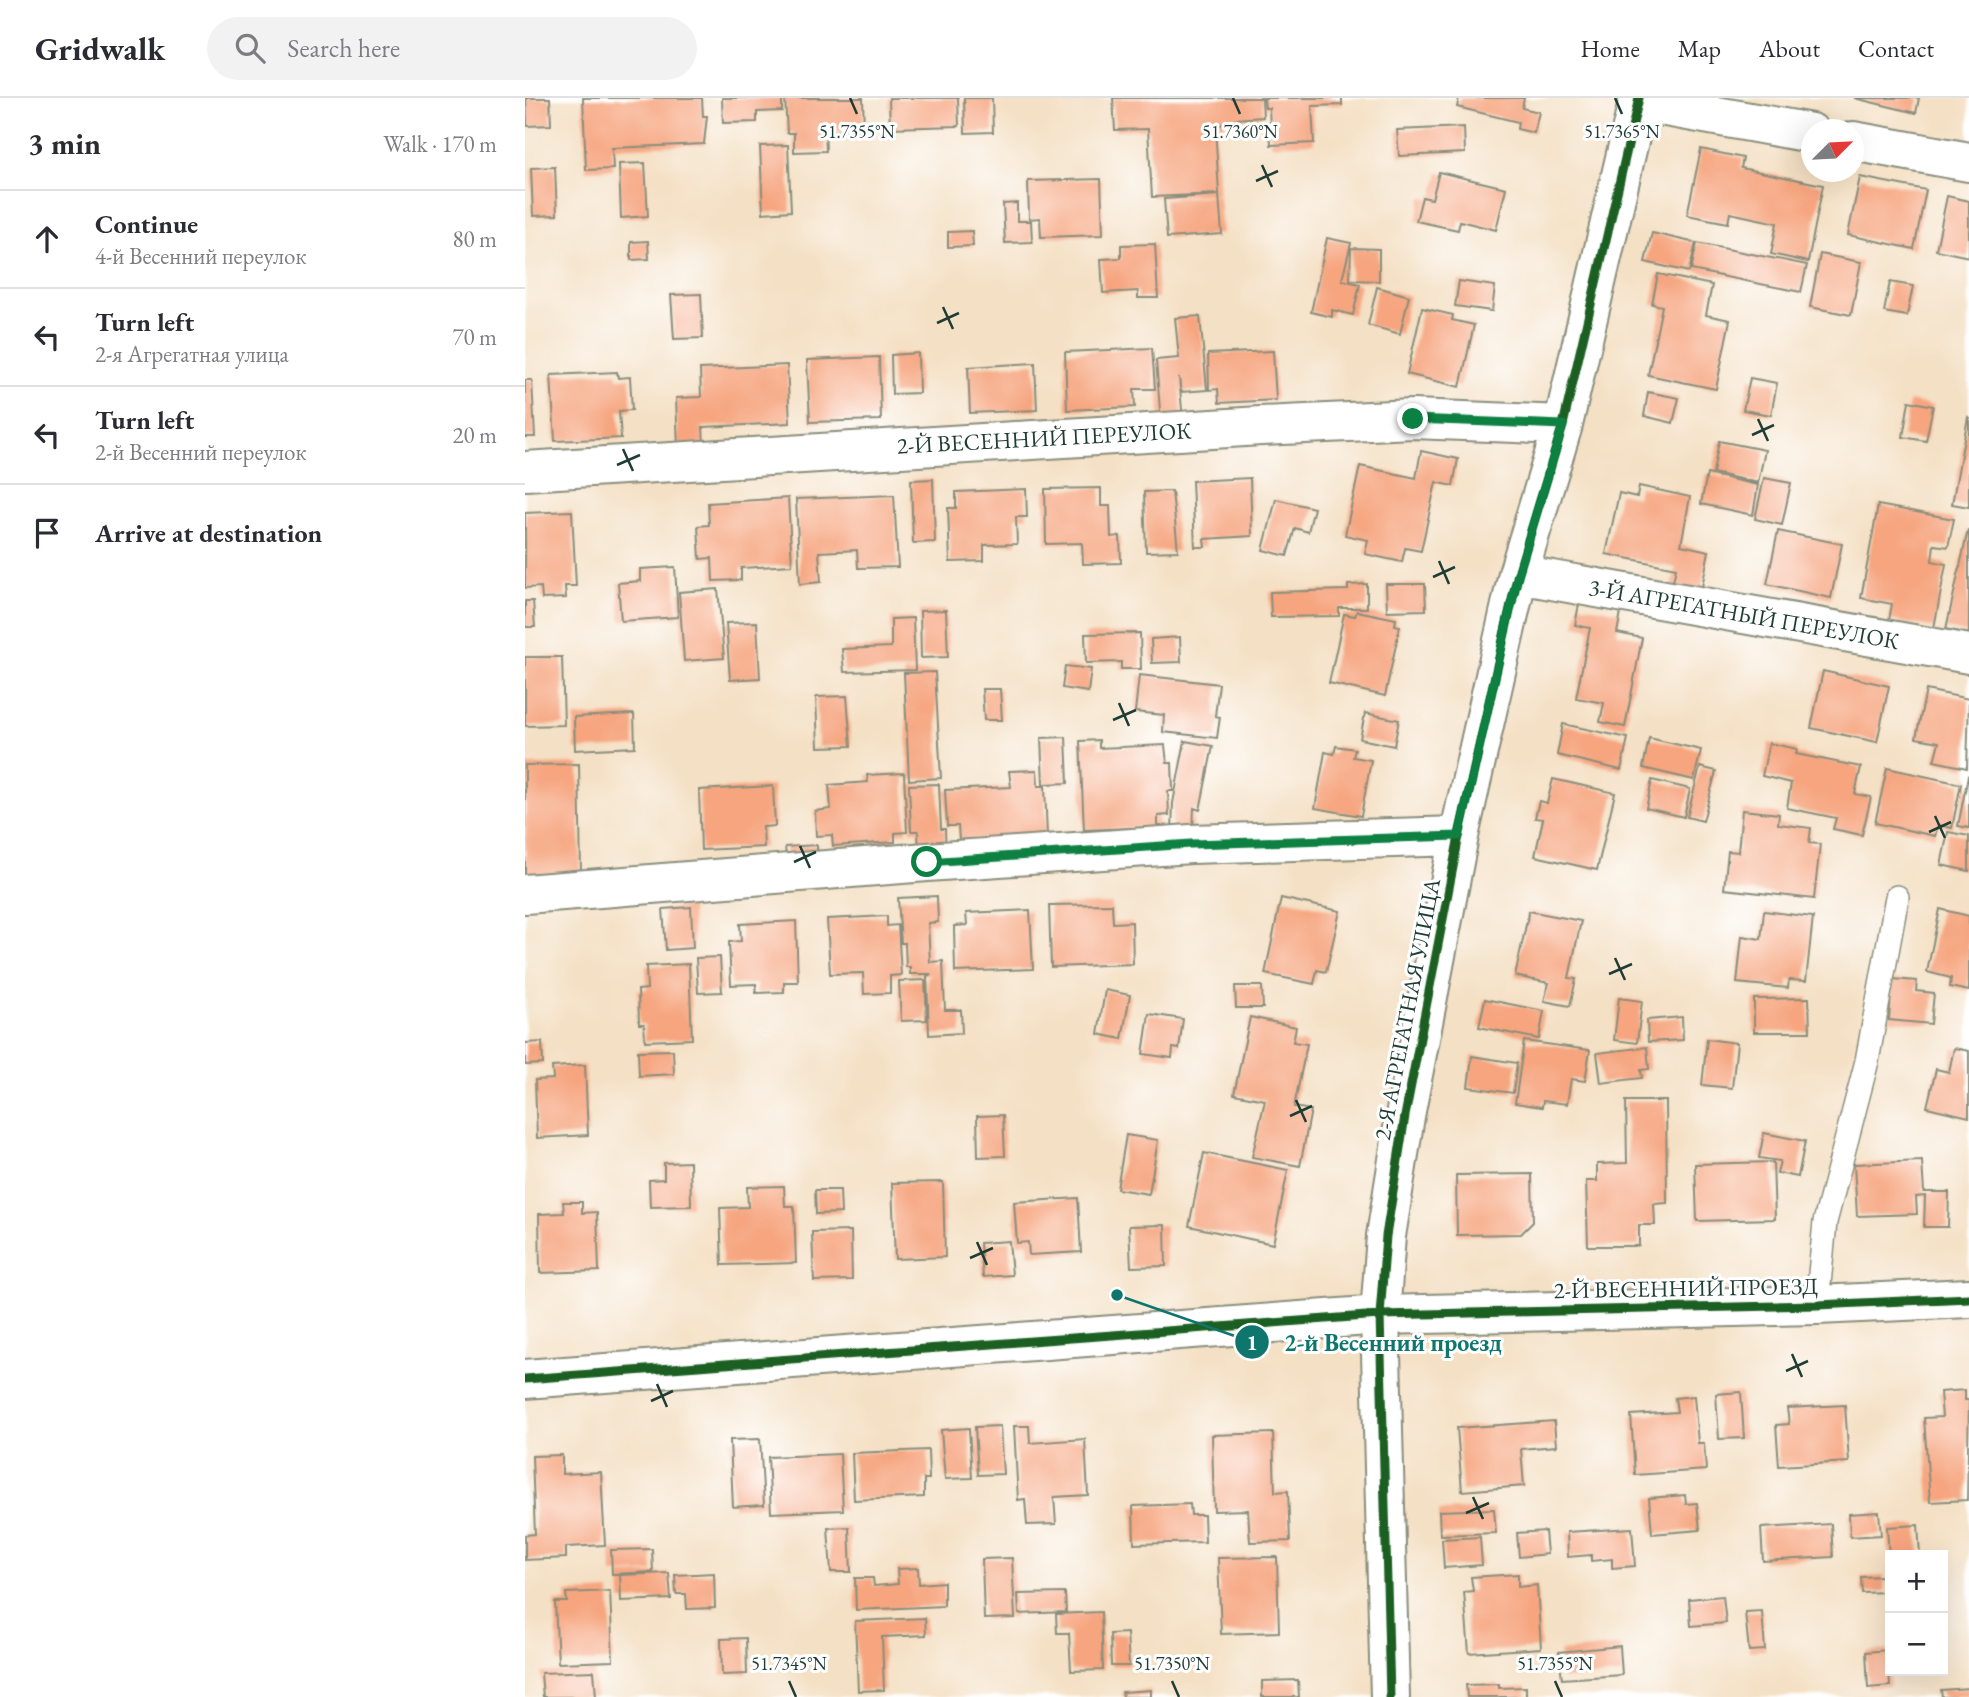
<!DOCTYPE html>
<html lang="en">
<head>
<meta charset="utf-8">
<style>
	:root { --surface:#fff; --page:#f2f2f3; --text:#2b2b33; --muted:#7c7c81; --line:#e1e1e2 }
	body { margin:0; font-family:"EB Garamond",serif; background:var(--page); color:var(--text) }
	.controls { position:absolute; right:21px; bottom:21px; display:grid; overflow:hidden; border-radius:0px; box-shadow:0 7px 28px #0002 }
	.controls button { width:63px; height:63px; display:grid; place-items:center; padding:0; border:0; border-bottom:2px solid var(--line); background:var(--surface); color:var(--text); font:35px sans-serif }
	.compass { position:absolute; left:1276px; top:21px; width:63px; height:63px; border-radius:50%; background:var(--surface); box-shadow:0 7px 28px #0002; rotate:66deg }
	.stop { position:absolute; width:21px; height:21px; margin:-16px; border:5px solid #0b8043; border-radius:50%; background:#fff }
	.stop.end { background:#0b8043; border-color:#fff; box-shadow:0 2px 7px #0008 }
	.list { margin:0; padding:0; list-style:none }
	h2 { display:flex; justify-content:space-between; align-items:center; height:91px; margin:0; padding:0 28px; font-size:30px }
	h2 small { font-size:23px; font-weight:400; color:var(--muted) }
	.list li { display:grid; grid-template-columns:46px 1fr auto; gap:21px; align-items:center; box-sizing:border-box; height:98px; padding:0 28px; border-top:2px solid var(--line) }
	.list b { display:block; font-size:26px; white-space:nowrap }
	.list p { margin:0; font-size:23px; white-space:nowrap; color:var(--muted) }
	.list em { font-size:23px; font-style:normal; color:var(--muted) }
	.icon { flex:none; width:38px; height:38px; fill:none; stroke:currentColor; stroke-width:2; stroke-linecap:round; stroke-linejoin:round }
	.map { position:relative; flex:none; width:1444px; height:1599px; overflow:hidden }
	header { display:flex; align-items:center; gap:42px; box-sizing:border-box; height:98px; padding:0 35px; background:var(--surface); border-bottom:2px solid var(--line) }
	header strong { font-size:33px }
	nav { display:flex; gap:38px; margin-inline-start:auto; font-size:24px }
	.search { width:490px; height:63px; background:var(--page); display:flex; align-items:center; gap:18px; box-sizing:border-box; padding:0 24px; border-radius:38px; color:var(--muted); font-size:26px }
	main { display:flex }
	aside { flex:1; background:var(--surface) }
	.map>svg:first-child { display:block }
</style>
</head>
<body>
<header>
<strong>Gridwalk</strong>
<div class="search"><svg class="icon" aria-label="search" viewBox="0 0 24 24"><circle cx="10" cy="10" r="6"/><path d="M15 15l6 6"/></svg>Search here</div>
<nav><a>Home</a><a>Map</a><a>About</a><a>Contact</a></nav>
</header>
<main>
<aside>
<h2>3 min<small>Walk · 170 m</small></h2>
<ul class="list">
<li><svg class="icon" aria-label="ahead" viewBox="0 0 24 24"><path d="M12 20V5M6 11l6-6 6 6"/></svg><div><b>Continue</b><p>4-й Весенний переулок</p></div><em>80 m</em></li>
<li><svg class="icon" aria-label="left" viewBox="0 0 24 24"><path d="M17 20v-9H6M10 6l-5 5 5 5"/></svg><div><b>Turn left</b><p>2-я Агрегатная улица</p></div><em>70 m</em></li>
<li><svg class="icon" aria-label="left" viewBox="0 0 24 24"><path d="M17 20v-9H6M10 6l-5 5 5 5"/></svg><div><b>Turn left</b><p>2-й Весенний переулок</p></div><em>20 m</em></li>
<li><svg class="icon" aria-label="arrive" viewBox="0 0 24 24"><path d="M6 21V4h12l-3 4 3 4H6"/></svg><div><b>Arrive at destination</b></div></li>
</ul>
</aside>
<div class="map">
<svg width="1444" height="1599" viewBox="0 0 1444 1599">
	<rect width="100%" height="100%" fill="#fff"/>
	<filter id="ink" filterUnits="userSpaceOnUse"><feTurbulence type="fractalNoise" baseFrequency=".0143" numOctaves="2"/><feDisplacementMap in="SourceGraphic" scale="14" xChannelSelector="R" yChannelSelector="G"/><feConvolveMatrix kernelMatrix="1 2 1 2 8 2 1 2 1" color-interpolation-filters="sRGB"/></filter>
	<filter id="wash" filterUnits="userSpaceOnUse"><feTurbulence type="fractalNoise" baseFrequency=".00686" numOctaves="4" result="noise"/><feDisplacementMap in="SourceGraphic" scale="28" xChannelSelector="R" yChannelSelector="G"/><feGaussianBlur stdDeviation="1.57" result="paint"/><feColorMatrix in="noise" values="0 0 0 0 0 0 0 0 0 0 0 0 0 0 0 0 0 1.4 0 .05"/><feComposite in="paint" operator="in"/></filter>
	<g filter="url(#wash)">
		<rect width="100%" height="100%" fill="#f4e0c4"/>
		<g id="blocks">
			<!-- building -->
			<path fill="#f6a57f" d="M1,0H25L26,27L2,28Z
				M58,0H177L178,18H182L179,46L87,50L88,71L61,72Z
				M197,0H257V13L232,14V24L198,25Z
				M260,0H338L339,32L300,34L301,53L269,54V35H262Z
				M364,0H433L434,28L365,30Z
				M439,0H467L468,34L440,35Z
				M588,0H737L738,19L710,21V26L690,27L694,96L627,99L623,31L590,32Z
				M739,0H817V7L787,8L789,45L746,47L744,10H740Z
				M934,0H999L997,10L1014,14L1009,35L992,31L993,24L932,9Z
				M1329,0H1394L1391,15Z
				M939,29L940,55L874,58L872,32Z
				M263,47L266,113L238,115L235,48Z
				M1176,51L1218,60L1216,70L1298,87L1283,164L1246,156L1252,125L1205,115L1203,125L1162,117Z
				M120,65L123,118L96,120L94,66Z
				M30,69L32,117L8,118L6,70Z
				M914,74L981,90L971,132L935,123L933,132L891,123L897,99L907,101Z
				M1335,79L1401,92L1389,151L1323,137Z
				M576,81L578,137L516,139L515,120L504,121L503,83Z
				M694,97L697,136L642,140L639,101Z
				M1422,98L1444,103V159L1411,152Z
				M492,105V123H506L507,144L480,145L478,106Z
				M447,133L448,148L423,149V134Z
				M1127,135L1171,145L1164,174L1120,164Z
				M802,140L826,145L817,182L835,186L828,217L807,212V219L786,214Z
				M123,143L124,161L106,162V144Z
				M1172,145L1282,167L1276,194L1166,172Z
				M630,146L633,200H613V193L578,195L576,161L596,160V147Z
				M826,150L854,151V183L825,182Z
				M1295,156L1336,164L1326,217L1285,209Z
				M1133,176L1187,187L1181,217L1205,222L1191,291L1123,277L1137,208L1127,206Z
				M934,183L970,188L967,213L930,208Z
				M1365,184L1388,188L1382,218L1359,214Z
				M852,189L884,198L875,236L843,227Z
				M176,196L178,240L149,241L146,197Z
				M897,210L928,217L927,222L949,227L935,289L882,276Z
				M675,218L682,292L656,294L654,279L658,323L636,325L631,262L654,260L650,220Z
				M627,250L630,291H609L610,309L542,312L540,254Z
				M748,253L751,302L694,305L693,291L684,292L683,256Z
				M393,255L394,295L367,296L366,257Z
				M354,259L356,322L285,324L282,262Z
				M510,265L512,312L445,315L443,269Z
				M262,267L265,325L178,329L179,348L153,349L151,300L176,299L175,271Z
				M92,274L93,280L105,279L107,312L94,313L96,340L30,343L26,277Z
				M1225,280L1252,285L1246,317L1218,312Z
				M0,282H7L10,339H0Z
				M1123,294L1154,300L1148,325L1119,318Z
				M1384,303L1408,308L1401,343L1378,339Z
				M1443,319L1444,320V409L1427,406Z
				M1194,343L1240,352L1233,385L1188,375Z
				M896,353L933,361L928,388L911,384L896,453L880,450L877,464L840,456L843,442L820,437L835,368L891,380Z
				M1182,376L1233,387L1228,417L1176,406Z
				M725,380L727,438L679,441L680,449H670L667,383Z
				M1239,380L1266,385L1257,427L1230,421Z
				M408,381L410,444L388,445L386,382Z
				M1114,388L1165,399L1156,447L1184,453L1176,494L1147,488L1151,470L1081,456L1094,395L1112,399Z
				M576,390V408H585L586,439L595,438L596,465L558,466L557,445L521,446L520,391Z
				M501,391L502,419H491L492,446L459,447V463L425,464L423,410H431V394Z
				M647,393L653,453L621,454L619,394Z
				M369,397L373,469L333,470L332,452L294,454L296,484L275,486L271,401Z
				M263,400L267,467L216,470V482L188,483L187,460L175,461L173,428L184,427L183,405Z
				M751,401L789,410L783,434L770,430L762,458L738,452Z
				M1353,407L1429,421L1423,449L1409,447L1407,463L1421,466L1409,530L1364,522L1367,506L1336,500Z
				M47,413L51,488H40L41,500L17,501L16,489L0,490V415Z
				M1443,432H1444V536L1421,531Z
				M1253,433L1317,446L1306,500L1242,486Z
				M150,469L153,519L96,523L93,485L115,483V471Z
				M842,486V510H814V518L746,519L745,494L823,492V487Z
				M861,486H900L901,512L862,513Z
				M193,491L199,560L159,563L154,494Z
				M0,503H8L10,529H0Z
				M1054,506L1096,514L1092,535L1117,540L1100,629L1075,624L1079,605L1051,600L1065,530L1050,527Z
				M421,512L423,559L396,560L395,513Z
				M832,513L871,521L870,527L875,528L860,598L804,585L819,516L830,518Z
				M388,520L390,572L319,574L317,551L366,549V521Z
				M232,524L235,580L205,582L201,525Z
				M615,535L616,571H596V564L561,565L560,536Z
				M655,539L656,564L627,565L626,541Z
				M0,559H37L39,627L0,628Z
				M540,568L566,571L563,594L537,590Z
				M1298,573L1364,588L1352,644L1286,630Z
				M410,574L416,680L384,682L379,575Z
				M614,577L694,586L690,618L695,619L692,640L638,634L639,617L610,614Z
				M457,591H475L477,622H459Z
				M1401,592L1444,601L1442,670L1409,663L1414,644L1391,640Z
				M322,598L326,648L293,649L291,599Z
				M840,615L874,622L869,648L835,641Z
				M109,616L110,649L50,652L49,619Z
				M1038,626L1103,640L1096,672L1032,657Z
				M541,639L543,685L518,686L516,640Z
				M1124,640L1176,652L1169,682L1118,670Z
				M574,642V650L640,647L642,665H647L648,693H643L644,717L633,718V729L559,732L555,643Z
				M660,643L688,648L675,712L669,710L668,733H647L648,705Z
				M1244,645L1272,651L1271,656L1336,669L1330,696L1346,699L1337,737L1308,731L1311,720L1262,710L1266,685L1237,678Z
				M811,648L830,651L828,659L846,662L836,718L790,710L800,654L809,656Z
				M54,666L56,776L0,777V667Z
				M1175,669L1191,673L1178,723L1162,719Z
				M1362,670L1436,686L1427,730L1413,727L1410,738L1350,725Z
				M512,672L513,688H520L522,738L434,742L433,728H422L420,692L486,689L484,673Z
				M379,675L382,734L370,735V744L308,748L307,737L291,738L290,713L306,711L304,687L343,684L342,677Z
				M1443,678L1444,679V730L1433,728Z
				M1028,681L1090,695L1072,772L1010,758L1018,721L1010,720L1014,703L1022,705Z
				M1127,682L1165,691L1159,719L1121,710Z
				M414,686L416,731H420L421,757L394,759L393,733H386L384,687Z
				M248,688L250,728L238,729L239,749L176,752L174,692Z
				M1217,712L1254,716L1253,726L1286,730L1284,745L1295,746L1289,801L1199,791L1203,753L1213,754Z
				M1423,734L1444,738V773L1416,767Z
				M292,747L293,764L262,766L260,749Z
				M412,798L413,824L403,825L405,864L418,863L420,912H436L437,935L404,937L402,878L406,876H385V869H381L380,845H376L373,800Z
				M756,800L815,813L801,874L792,872L789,886L740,876Z
				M587,806L588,825L607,824L608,866L526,869L524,807Z
				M166,809L168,850L141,852L138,811Z
				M1415,811L1444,818V893L1425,889L1426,880L1402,874Z
				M505,812L508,871L430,874L429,828L442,827L441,815Z
				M1004,813L1056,823L1044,880L1051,881L1045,908L1019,903L1024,885L990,878Z
				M1239,813L1288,819L1281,883L1264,882L1263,890L1212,885L1217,838L1236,841Z
				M362,818V828L373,827L376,877L365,878V895L339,896L338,875L305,876L302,821Z
				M271,823L273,884H259V894L231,895V886L206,887L204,844L216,843L215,826Z
				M195,859L197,894L173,895L171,860Z
				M164,866L167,941L120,943L119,926H114L113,892L122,891L121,868Z
				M1367,881L1392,883L1391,893L1409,895L1406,926L1364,922Z
				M400,882L402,922L376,923L374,883Z
				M710,888H737L738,910H711Z
				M580,892L605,897L597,941L573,936Z
				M1094,900L1117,903L1112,945L1089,942Z
				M1284,900L1285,934H1229V901Z
				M960,901L1019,913L1014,941L954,929Z
				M624,916L658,921L654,951L648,950L647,960L618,956Z
				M725,919L771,929L768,944L782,946L769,1009L786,1012L775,1068L727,1059L740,1002L709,996Z
				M1157,919L1158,942L1123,944L1122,922Z
				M1182,941L1212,945L1207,990L1177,987Z
				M999,943L1065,952L1060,983L1046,981L1042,1006L1018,1003L1017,1009L990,1005Z
				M17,944L18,966L0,967V945Z
				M1122,949L1124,971L1116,972L1117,980L1076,985L1072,955Z
				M1429,950L1444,953V1019L1402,1009L1411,971L1424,974Z
				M148,952L149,976L114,978L113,953Z
				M947,958L992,965L988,995L943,989Z
				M60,967L63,1037L12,1040L10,982L28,981L27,969Z
				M1101,1003H1141L1142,1105L1129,1106L1130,1127H1114V1148H1063L1061,1083H1072V1066L1102,1065Z
				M478,1017L480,1058L453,1059L452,1018Z
				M1239,1035L1280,1043L1273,1079L1252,1075L1255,1063L1234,1060Z
				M601,1037L633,1042L624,1096L592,1091Z
				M679,1055L763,1072L748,1146L664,1128Z
				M1397,1063L1399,1094H1424L1423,1129H1399L1400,1098L1391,1099L1392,1116L1332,1118L1329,1066Z
				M165,1064L166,1108L125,1109L124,1082L139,1081V1065Z
				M1248,1064L1250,1121L1172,1123L1170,1066Z
				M1007,1076L1008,1124L996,1136L932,1137L931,1077Z
				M418,1084L420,1159L370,1161L367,1085Z
				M259,1088L260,1108H269L271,1165L197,1167L195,1110L223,1109L222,1089Z
				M290,1092H315L316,1115L291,1116Z
				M553,1100L556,1154L504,1157L503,1144L492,1145L489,1104Z
				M38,1104H57V1115L72,1114L74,1173L15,1175L14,1116L39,1115Z
				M640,1127L641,1168L606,1169L604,1128Z
				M326,1133L327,1182L289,1183L287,1134Z
				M484,1143L487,1177L458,1179L455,1145Z
				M1440,1292V1302H1444L1442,1402L1405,1404L1399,1320L1417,1319L1415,1294Z
				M1216,1294L1219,1340L1194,1341L1191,1296Z
				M1169,1298L1173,1345H1179L1181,1372L1110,1377L1106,1317L1152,1314L1150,1300Z
				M1320,1307L1324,1364L1254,1368L1251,1327L1264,1326L1262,1310Z
				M1029,1323L1031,1348L996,1351L999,1388L937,1393L932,1330Z
				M475,1328L478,1376L453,1377L450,1329Z
				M489,1328H504L505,1345L560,1341L563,1397L529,1399L531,1426L502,1427L500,1401L493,1402Z
				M444,1330L447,1380L420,1381L416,1332Z
				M748,1335L750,1394L763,1393L765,1443L725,1444L723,1412L689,1413L687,1337Z
				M235,1341L239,1407L208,1409L205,1342Z
				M403,1352L404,1381H399V1399L329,1402L327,1355Z
				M315,1356L318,1412L246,1415L243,1359Z
				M37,1357V1376L76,1374L80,1447L41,1449V1460L0,1462V1437L10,1436L7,1358Z
				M1160,1397L1161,1406L1172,1405L1175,1432L1127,1436L1124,1400Z
				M665,1406L666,1417H679L680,1444L609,1446L608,1408Z
				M969,1411L971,1435L915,1437L914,1413Z
				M1354,1414L1356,1437L1325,1439L1324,1416Z
				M1306,1426L1308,1459L1238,1463L1236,1430Z
				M1393,1427L1395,1457H1364L1362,1429Z
				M324,1429L326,1474H306L303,1430Z
				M1107,1430L1110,1468L1087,1470V1461L1066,1463V1457L1043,1459L1042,1434Z
				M1020,1433L1022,1456L994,1459L992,1435Z
				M955,1439L957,1467L919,1470L917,1441Z
				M127,1451L128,1474L87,1476L86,1452Z
				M752,1459L754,1534L696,1536L693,1460Z
				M487,1460L490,1520L459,1521L457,1461Z
				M393,1470L394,1486L419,1484V1508L331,1512L330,1480H348L349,1488L373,1486L372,1471Z
				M144,1475L146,1501L96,1503L95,1477Z
				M189,1475L190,1510L162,1511L161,1496H151L150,1477Z
				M993,1476V1489L1012,1487L1016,1550L944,1555L939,1494L948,1493L946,1479Z
				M1359,1478L1360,1494L1337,1495L1336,1479Z
				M85,1493L88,1563L33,1565L30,1504H42L41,1495Z
				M540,1495L541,1514L494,1516L493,1496Z
				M1198,1498L1201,1525L1166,1528L1164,1501Z
				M1237,1513L1240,1552L1224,1553L1220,1514Z
				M576,1514L578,1572L546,1573L544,1535H532L531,1516Z
				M400,1520L401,1537L357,1539L359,1592L333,1593L330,1523Z
				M602,1535L604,1568H586L585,1536Z
				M221,1540L222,1576L197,1577L196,1541Z
				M1095,1548L1097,1577L1037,1581L1034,1554Z
				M1363,1552L1365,1588L1343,1590L1341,1554Z
				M69,1573L71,1599H18L16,1575Z
				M773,1582L774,1599H737V1583Z
				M974,1586V1590L1001,1589V1599H942L941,1587Z
				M1444,1590V1599H1417L1416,1592Z
				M626,1592V1599H598L597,1594Z"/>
		</g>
	</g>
	<g filter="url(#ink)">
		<use href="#blocks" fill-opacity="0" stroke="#8a8e7c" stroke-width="2"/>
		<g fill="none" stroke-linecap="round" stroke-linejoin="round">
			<!-- service casing -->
			<g stroke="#8a8e7c" stroke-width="26">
				<path id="service" d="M1292,1207L1300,1124L1342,963L1372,799"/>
			</g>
			<!-- minor casing -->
			<g stroke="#8a8e7c" stroke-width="42">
				<path id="minor" d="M1113,4L1286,35
					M1328,43L1444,64
					M0,373L736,328L888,321L1038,327
					M993,476L1444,556
					M0,796L402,764L666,746L934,738
					M865,1599L855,1217L861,1138L880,1018L934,738L993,476L1038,327L1114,0"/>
			</g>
			<!-- tertiary casing -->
			<g stroke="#8a8e7c" stroke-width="42">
				<path id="tertiary" d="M0,1281L855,1217L1292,1207L1444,1200"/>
			</g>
			<!-- service -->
			<use href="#service" stroke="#fff" stroke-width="23"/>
			<!-- minor -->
			<use href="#minor" stroke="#fff" stroke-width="38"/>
			<!-- tertiary -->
			<use href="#tertiary" stroke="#fff" stroke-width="38"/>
			<!-- cycleway casing -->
			<g stroke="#fff" stroke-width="13">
				<path id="cycleway" d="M0,1281L855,1217L1292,1207L1444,1200
					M865,1599L855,1217L861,1138L880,1018L934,738L993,476L1038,327L1114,0"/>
			</g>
			<!-- cycleway -->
			<use href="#cycleway" stroke="#1b5e20" stroke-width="9"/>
		</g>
	</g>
	<g fill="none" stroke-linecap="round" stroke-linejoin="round" filter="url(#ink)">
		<!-- route -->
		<path stroke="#0b8043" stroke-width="9" d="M402,764L666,746L934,738L993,477L1038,327L888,321"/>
	</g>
	<!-- ticks -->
	<path fill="none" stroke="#1f3d34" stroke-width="2.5" d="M325,0L332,16M708,0L715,16M1090,0L1097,16M737,67L747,89M731,83L753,73M418,209L428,231M412,225L434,215M1233,321L1243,343M1227,337L1249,327M98,351L108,373M92,367L115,357M914,463L924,486M908,479L930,469M594,605L604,628M588,622L611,612M1410,718L1420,740M1404,734L1426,724M275,748L285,770M269,764L291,754M1090,860L1100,882M1084,876L1107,866M771,1002L781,1024M765,1018L787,1008M452,1144L462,1167M445,1160L468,1150M1267,1256L1277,1279M1261,1273L1283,1263M132,1286L142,1309M126,1303L148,1293M948,1399L958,1421M941,1415L964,1405M264,1583L271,1599M647,1583L654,1599M1030,1583L1037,1599"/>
	<g text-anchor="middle" stroke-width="6" stroke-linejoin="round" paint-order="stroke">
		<!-- street labels -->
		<g font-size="23" fill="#1f3d34" stroke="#fff">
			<text transform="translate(519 340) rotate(-3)" y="8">2-Й ВЕСЕННИЙ ПЕРЕУЛОК</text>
			<text transform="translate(1219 516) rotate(10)" y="8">3-Й АГРЕГАТНЫЙ ПЕРЕУЛОК</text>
			<text transform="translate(882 911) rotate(-79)" y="8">2-Я АГРЕГАТНАЯ УЛИЦА</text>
			<text transform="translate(1161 1190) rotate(-1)" y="8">2-Й ВЕСЕННИЙ ПРОЕЗД</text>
		</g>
	</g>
	<g font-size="18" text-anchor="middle" fill="#1f3d34" stroke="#fff" stroke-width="6" stroke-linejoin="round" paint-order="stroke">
		<text x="332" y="40">51.7355°N</text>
		<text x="715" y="40">51.7360°N</text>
		<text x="1097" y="40">51.7365°N</text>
		<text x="264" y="1572">51.7345°N</text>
		<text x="647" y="1572">51.7350°N</text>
		<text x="1030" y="1572">51.7355°N</text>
	</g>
	<!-- callouts -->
	<path fill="none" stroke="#0f766e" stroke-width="2.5" d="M592 1197L727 1244"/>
	<g fill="#0f766e" stroke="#fff" stroke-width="2.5">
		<circle cx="592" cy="1197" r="7"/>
		<circle cx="727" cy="1244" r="18"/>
	</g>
	<g font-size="21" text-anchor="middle" font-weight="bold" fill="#fff">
		<text x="727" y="1252">1</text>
	</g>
	<g font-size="24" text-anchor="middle" font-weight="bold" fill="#0f766e" stroke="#fff" stroke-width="6" stroke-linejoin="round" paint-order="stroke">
		<text x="868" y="1253">2-й Весенний проезд</text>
	</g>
</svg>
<div class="controls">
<button>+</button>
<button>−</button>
</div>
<svg class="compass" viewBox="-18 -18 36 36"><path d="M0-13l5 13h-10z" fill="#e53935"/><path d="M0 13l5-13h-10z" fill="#7c7c81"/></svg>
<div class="stop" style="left:402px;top:764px"></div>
<div class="stop end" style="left:888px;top:321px"></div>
</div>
</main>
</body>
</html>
